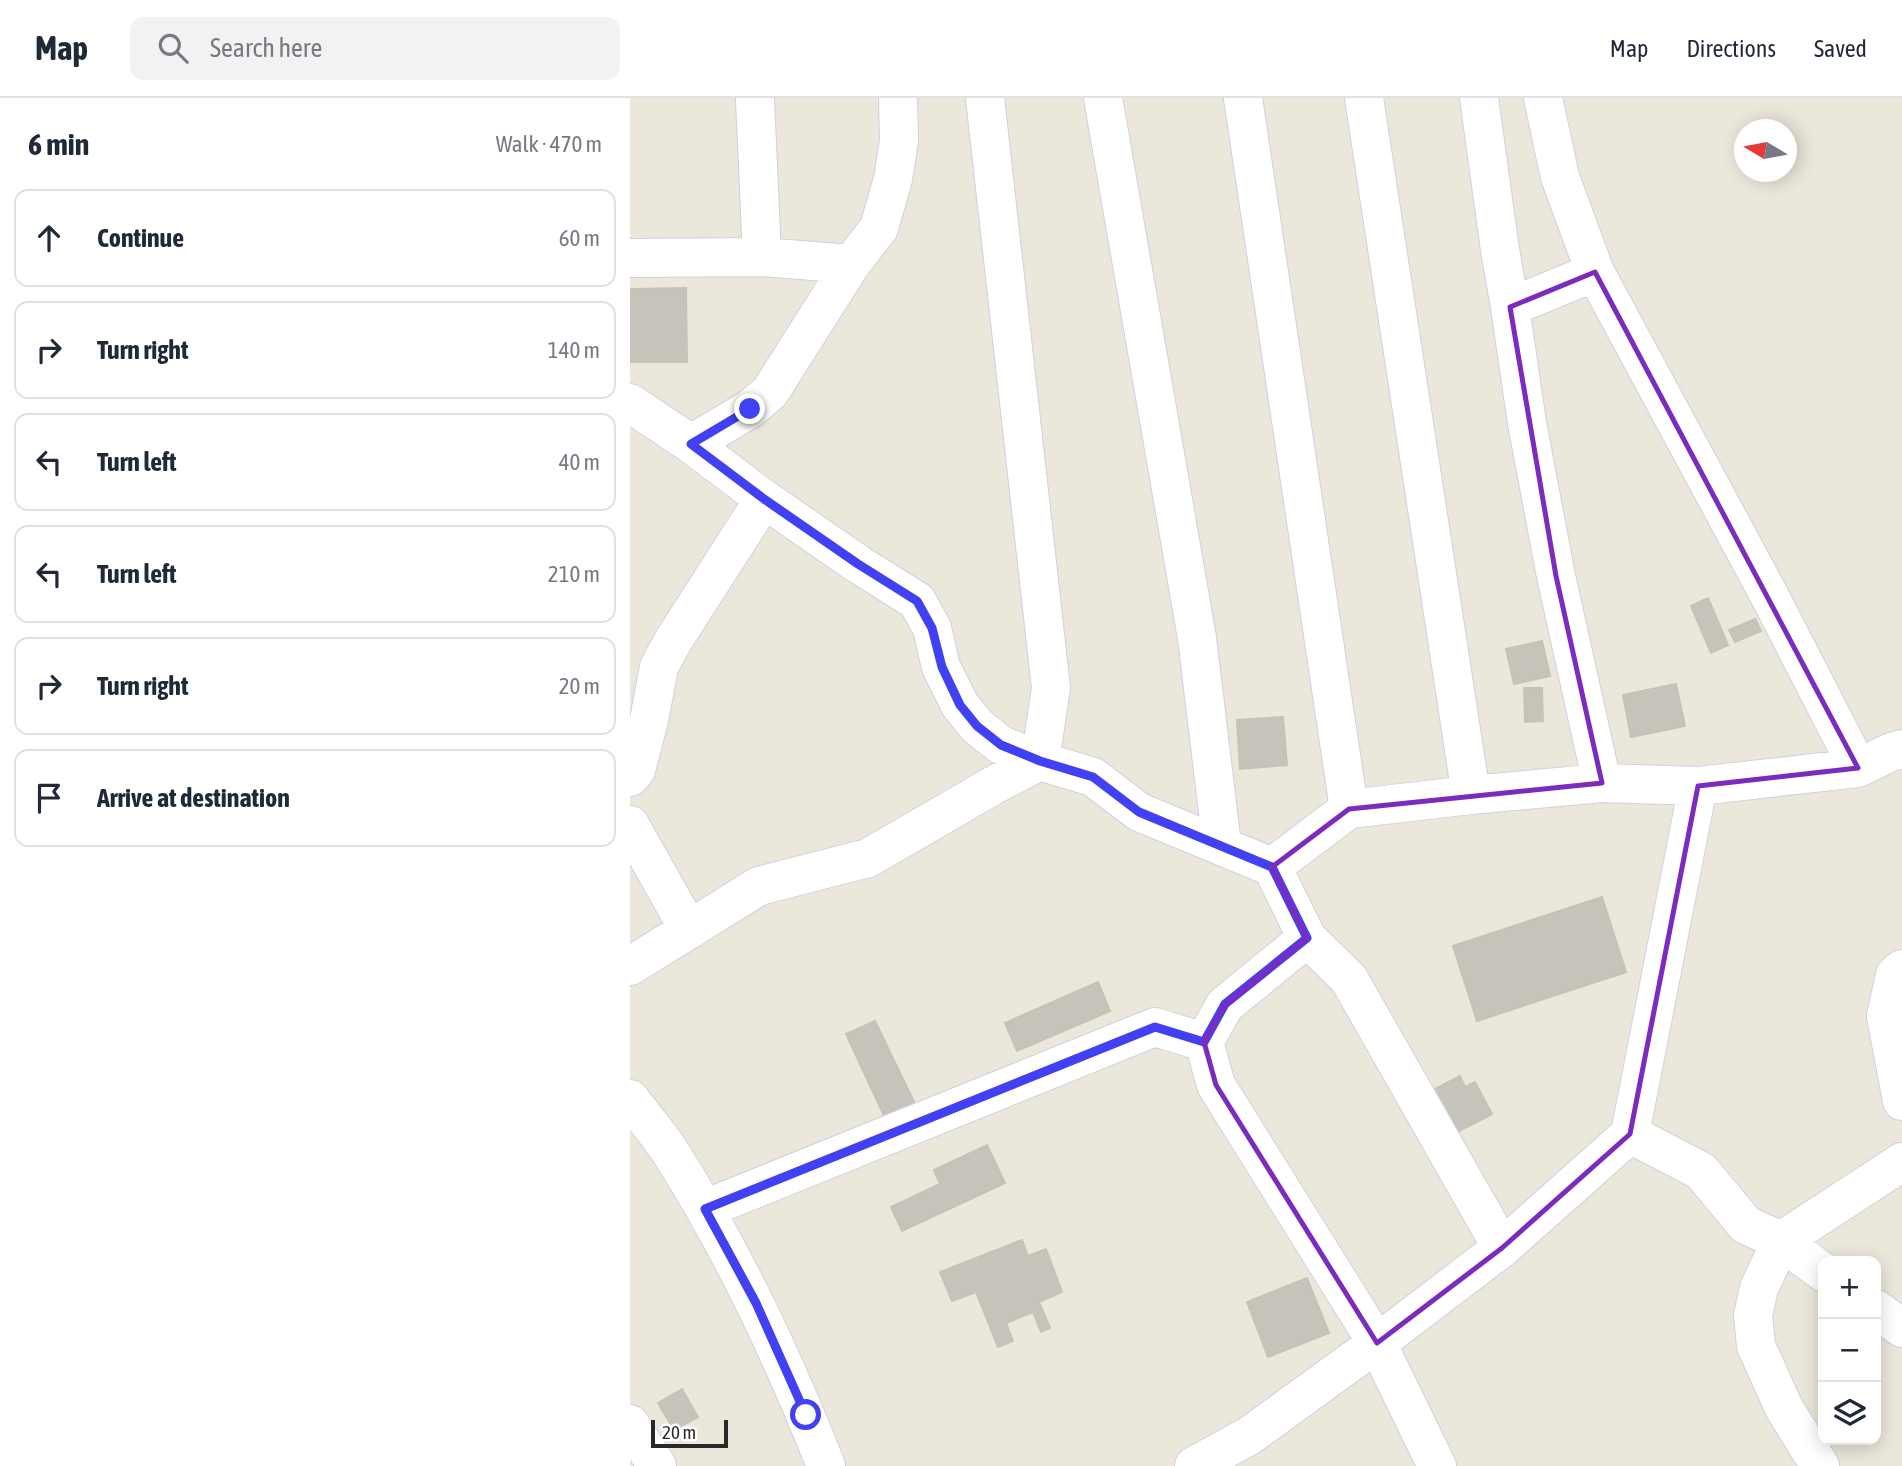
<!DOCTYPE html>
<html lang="en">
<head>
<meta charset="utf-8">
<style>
	:root { --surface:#fff; --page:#f2f2f3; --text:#1f2937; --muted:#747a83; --line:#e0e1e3 }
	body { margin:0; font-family:"Asap Condensed",sans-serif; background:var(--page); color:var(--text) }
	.controls { position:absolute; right:21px; bottom:21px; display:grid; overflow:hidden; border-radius:14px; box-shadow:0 4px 18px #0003 }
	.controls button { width:63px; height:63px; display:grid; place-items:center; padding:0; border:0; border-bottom:2px solid var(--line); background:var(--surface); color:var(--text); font:35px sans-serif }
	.compass { position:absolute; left:1104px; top:21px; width:63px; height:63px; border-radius:50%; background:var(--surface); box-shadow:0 4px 18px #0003; rotate:280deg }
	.scale { position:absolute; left:21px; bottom:18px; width:77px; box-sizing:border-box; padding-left:7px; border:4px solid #292929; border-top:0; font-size:19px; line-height:24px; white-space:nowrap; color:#292929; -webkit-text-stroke:5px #fff; paint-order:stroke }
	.stop { position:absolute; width:21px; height:21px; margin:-16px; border:5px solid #4140f3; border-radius:50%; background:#fff }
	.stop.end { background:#4140f3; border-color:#fff; box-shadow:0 2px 7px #0008 }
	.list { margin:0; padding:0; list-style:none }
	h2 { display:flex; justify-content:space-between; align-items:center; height:91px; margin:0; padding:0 28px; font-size:30px }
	h2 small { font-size:23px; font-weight:400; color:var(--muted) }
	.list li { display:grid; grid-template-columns:46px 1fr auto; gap:21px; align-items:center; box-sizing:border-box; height:98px; margin:0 14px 14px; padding:0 14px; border:2px solid var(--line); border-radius:14px }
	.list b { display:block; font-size:26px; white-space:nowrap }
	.list em { font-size:23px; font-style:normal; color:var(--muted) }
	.icon { flex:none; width:38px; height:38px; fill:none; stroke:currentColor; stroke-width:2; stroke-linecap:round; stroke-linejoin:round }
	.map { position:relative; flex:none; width:1272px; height:1368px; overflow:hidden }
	header { display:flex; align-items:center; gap:42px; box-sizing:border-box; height:98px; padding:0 35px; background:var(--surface); border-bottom:2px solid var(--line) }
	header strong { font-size:33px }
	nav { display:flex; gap:38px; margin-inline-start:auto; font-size:24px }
	.search { width:490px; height:63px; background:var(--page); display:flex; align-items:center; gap:18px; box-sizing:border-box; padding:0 24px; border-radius:14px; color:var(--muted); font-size:26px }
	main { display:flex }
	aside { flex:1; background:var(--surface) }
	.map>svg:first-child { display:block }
</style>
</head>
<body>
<header>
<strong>Map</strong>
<div class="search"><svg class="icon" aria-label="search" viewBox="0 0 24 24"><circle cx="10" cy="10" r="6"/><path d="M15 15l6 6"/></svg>Search here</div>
<nav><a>Map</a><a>Directions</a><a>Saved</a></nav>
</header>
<main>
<aside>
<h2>6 min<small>Walk · 470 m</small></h2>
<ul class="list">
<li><svg class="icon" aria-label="ahead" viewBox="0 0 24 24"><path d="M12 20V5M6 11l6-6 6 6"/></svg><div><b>Continue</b></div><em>60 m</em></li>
<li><svg class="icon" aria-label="right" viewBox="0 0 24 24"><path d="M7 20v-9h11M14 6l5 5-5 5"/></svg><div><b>Turn right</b></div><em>140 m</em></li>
<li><svg class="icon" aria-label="left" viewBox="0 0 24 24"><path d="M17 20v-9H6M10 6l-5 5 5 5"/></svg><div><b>Turn left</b></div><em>40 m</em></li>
<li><svg class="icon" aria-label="left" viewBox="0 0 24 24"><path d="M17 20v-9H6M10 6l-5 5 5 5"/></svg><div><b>Turn left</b></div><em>210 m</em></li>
<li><svg class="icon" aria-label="right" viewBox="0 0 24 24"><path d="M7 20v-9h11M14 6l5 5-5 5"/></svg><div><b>Turn right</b></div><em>20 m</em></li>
<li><svg class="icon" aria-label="arrive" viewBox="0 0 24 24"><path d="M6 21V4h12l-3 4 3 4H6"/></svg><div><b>Arrive at destination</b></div></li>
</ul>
</aside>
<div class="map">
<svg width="1272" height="1368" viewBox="0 0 1272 1368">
	<rect width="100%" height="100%" fill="#ebe7db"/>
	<!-- building -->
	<path fill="#c6c3bb" stroke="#c6c3b5" stroke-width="2" d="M56,190L57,264H0V191Z
		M1078,500L1098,547L1081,555L1061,508Z
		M1125,521L1131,533L1105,544L1099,532Z
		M912,543L920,578L884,586L876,551Z
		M1046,586L1055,628L1001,639L993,597Z
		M894,590H912L913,623L895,624Z
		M653,619L657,667L610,671L607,622Z
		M972,799L996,874L847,923L823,848Z
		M468,884L480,913L387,953L375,925Z
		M245,923L285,1006L255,1020L216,936Z
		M830,978L835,989L845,984L862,1016L816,1040L794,997Z
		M357,1047L375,1085L272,1133L261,1109L310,1086L304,1072Z
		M392,1142L398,1158L416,1151L432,1194L409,1204L420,1230L411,1234L403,1214L376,1225L383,1243L368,1249L346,1194L322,1203L310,1174Z
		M677,1180L699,1235L638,1259L617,1204Z
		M52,1291L68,1319L44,1332L28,1305Z"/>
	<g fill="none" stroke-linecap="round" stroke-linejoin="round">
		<!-- minor casing -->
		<g stroke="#d0d0e1" stroke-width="40">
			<path id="minor" d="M125,0L132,159
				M355,0L421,590L410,663
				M473,0L567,540L592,747
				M613,0L719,711
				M849,0L870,152L880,209L897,325L926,478L972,685
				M913,0L930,79L965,174L1138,495L1228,670
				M0,160L132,159L221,166
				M880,209L965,174
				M0,305L61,346L134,401L228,466L287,503L302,530L311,569L330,607L347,628L371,647L410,663L463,679L509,714L642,769L677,840L719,881L872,1150
				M61,346L120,311L140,294L221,166L249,130L263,81L269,43L268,0
				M0,679L6,672L19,622L29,569L43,543L134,401
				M841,697L972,685L1068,688
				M0,727L59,832
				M642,769L719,711L841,697L734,0
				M677,840L595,907L574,944L586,987L747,1245L807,1368
				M0,868L129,788L238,760L364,687L410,663
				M1272,871L1265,877L1256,918L1272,1003
				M0,1001C13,1018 27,1034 39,1052C103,1152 153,1259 196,1368
				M1000,1036L1071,1073L1116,1127L1151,1143L1193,1174
				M75,1111L525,929L574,944
				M1246,1211L1272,1230
				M0,1326L27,1368
				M564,1368L619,1338L747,1245L872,1150L1000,1036L1068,688L1228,670L1261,654L1272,651
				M1190,1368L1154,1310L1126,1248L1123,1217L1129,1190L1151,1143L1272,1064"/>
		</g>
		<!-- minor -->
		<use href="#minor" stroke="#fff" stroke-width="38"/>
	</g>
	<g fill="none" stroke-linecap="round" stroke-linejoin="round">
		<!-- route -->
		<path stroke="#4140f3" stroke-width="9" d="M120,311L61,346L134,401L228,466L287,503L302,530L312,569L330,607L347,628L371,647L410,663L463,679L509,714L642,769L677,840L595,906L574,944L525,929L75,1111L126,1205L176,1317"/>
	</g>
	<!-- marked area -->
	<path fill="none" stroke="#7b2cbf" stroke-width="5" stroke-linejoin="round" d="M965,174L1228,670L1068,688L1000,1036L872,1150L747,1245L586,987L574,944L595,907L677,840L642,769L719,711L972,685L926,478L880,209Z"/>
</svg>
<div class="controls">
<button>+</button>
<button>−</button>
<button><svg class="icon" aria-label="layers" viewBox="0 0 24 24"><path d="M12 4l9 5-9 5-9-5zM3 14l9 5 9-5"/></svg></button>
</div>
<svg class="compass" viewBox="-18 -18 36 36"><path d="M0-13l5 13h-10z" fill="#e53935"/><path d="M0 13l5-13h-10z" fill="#747a83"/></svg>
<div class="scale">20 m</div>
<div class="stop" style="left:176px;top:1317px"></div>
<div class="stop end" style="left:120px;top:311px"></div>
</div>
</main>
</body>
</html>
